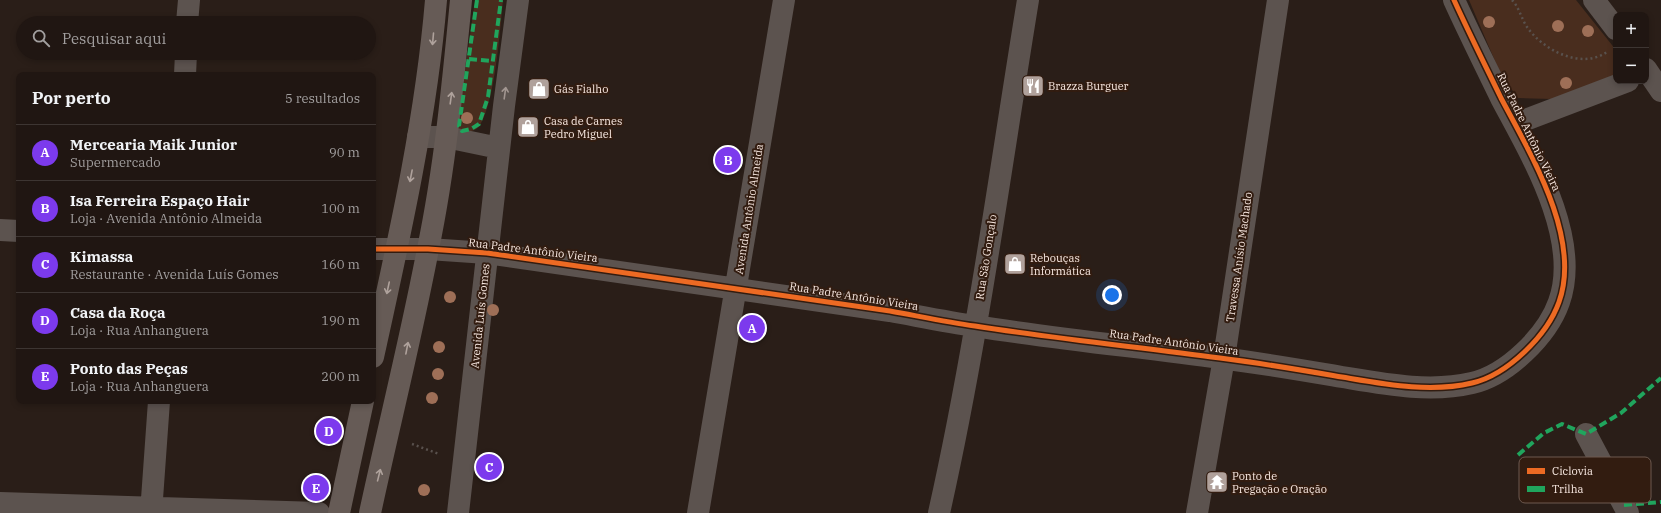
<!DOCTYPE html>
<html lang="pt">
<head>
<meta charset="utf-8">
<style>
	:root { --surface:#201612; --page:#281f1b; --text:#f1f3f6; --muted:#a29f9f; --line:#3d3532; --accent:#7c3aed }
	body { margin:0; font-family:"IBM Plex Serif",serif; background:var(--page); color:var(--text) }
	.controls { position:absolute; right:12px; top:12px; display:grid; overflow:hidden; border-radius:8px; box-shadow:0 2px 6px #0003 }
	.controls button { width:36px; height:36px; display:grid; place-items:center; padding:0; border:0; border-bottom:1px solid var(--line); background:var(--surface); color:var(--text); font:20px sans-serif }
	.you { position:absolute; left:1112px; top:295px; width:14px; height:14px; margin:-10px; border:3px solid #fff; border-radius:50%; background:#1a73e8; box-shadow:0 0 0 6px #1a73e833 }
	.badge { display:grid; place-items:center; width:26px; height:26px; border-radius:50%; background:var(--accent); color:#fff; font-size:13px; font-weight:700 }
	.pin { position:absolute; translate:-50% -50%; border:2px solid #fff; box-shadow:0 1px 4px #0006 }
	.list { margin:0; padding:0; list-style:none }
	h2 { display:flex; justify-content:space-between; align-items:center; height:52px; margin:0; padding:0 16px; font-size:17px }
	h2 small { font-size:13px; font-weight:400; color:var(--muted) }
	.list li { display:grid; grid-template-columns:26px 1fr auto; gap:12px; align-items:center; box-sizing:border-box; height:56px; padding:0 16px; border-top:1px solid var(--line) }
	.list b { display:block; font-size:15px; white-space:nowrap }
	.list p { margin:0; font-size:13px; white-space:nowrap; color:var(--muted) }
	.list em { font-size:13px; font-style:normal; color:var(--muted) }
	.icon { flex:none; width:22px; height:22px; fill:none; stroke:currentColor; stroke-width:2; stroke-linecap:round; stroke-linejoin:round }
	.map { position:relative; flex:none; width:1661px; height:513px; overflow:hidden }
	.search { position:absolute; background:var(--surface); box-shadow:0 2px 6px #0003; left:16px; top:16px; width:360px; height:44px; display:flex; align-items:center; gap:10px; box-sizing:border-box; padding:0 14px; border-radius:22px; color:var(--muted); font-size:15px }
	.panel { position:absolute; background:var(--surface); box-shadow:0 2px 6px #0003; left:16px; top:72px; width:360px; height:332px; border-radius:8px }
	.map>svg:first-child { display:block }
</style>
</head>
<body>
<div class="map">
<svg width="1661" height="513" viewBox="0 0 1661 513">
	<rect width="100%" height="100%" fill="#2a1e18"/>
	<!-- green -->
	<path fill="#492d1e" d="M475,0H503C500,30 495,101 480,125C477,131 467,132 461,133L457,127Z
		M1469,0H1576L1616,50V75L1552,99L1518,98L1501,75Z"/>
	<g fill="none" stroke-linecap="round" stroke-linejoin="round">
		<!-- path -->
		<path stroke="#59514d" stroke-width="2.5" stroke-dasharray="2 3" stroke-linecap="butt" d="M1512,0C1519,7 1521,18 1527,27C1543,50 1581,70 1607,52
			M412,444L439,454"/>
		<!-- minor -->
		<path stroke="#5c534f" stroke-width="22" d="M1594,0L1616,29
			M187,23L189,0
			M1646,69L1661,91
			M185,75L186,53
			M1515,124L1628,81
			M418,137H446L499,148
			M0,230L19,231
			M373,249H428L487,253C621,273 756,291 890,311C918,316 947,322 975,326C1057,339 1139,347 1220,358C1261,363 1301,370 1342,377C1384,384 1430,393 1472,383C1507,375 1547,336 1559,302C1582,238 1530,153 1501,98C1485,65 1469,33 1454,0
			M1586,434L1628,513
			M0,503L319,513
			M151,513L159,401
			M458,513L504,106L518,0
			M698,513L784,0
			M939,513C977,344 1000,171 1028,0
			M1197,513L1224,358L1278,0"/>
		<!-- major -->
		<path stroke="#665b56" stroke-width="22" d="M373,357C399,239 426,120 436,0
			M339,513L363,401
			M370,513C389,425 411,338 428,249C445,167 453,83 461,0"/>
		<!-- quiet -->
		<path stroke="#20a55d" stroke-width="4" stroke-dasharray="8 4" stroke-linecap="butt" d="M477,0L459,126L462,131L471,129L479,124L488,97L501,0
			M469,59L493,61
			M1518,455L1544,433L1562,424L1586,434L1621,413L1661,378
			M1624,505L1661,502"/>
		<!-- cycleway casing -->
		<g stroke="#321c10" stroke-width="8">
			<path id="cycleway" d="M373,249H428L487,253C621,273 756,291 890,311C918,316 947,322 975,326C1057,339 1139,347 1220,358C1261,363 1301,370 1342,377C1384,384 1430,393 1472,383C1507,375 1547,336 1559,302C1582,238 1530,153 1501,98C1485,65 1469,33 1454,0"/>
		</g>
		<!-- cycleway -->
		<use href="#cycleway" stroke="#ed6a23" stroke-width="5"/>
	</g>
	<!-- trees -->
	<g fill="#9e6f57">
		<circle cx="1489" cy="22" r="6"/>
		<circle cx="1558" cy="26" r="6"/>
		<circle cx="1588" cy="31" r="6"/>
		<circle cx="1566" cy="83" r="6"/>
		<circle cx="467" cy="118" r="6"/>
		<circle cx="450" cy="297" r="6"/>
		<circle cx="493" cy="310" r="6"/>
		<circle cx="439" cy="347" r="6"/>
		<circle cx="438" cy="374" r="6"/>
		<circle cx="432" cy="398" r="6"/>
		<circle cx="424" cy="490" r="6"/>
	</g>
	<!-- one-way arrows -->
	<defs><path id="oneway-shaft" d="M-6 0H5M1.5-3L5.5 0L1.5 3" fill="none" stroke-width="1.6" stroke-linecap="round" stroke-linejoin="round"/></defs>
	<g stroke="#afa29c">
		<use href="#oneway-shaft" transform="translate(433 39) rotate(95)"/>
		<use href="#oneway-shaft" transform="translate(451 98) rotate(-82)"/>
		<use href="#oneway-shaft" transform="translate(411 176) rotate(101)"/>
		<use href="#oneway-shaft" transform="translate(388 288) rotate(102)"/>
		<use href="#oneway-shaft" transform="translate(407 348) rotate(-79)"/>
		<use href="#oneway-shaft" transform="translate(379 475) rotate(-76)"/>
	</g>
	<use stroke="#a29691" href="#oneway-shaft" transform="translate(505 93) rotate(-82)"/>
	<!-- icons -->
	<defs>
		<g id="restaurant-square" transform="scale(1.15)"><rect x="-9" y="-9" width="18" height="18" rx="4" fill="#b0a19b" stroke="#321c10"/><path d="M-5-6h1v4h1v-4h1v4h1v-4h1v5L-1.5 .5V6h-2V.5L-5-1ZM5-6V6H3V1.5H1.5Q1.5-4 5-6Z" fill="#fff"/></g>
		<g id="shop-square" transform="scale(1.15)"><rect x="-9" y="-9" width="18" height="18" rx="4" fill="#b0a19b" stroke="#321c10"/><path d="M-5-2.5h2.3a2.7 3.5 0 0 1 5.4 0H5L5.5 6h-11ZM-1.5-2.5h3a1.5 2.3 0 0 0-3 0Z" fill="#fff"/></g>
		<g id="temple-square" transform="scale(1.15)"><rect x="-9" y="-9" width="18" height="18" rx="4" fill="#b0a19b" stroke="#321c10"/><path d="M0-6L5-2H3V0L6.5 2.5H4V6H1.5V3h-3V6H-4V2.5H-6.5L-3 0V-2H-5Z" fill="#fff"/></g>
	</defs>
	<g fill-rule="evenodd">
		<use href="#restaurant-square" x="1033" y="86"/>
		<use href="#shop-square" x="539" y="89"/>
		<use href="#shop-square" x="528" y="127"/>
		<use href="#shop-square" x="1015" y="264"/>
		<use href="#temple-square" x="1217" y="482"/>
	</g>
	<g text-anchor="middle" stroke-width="4" stroke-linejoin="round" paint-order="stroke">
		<!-- poi labels -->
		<g font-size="11" fill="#f8e8e1" stroke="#321c10" text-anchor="start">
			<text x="1048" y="90">Brazza Burguer</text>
			<text x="554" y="93">Gás Fialho</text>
			<text x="544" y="125">Casa de Carnes<tspan x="544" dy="13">Pedro Miguel</tspan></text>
			<text x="1030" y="262">Rebouças<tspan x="1030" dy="13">Informática</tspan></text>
			<text x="1232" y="480">Ponto de<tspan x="1232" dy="13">Pregação e Oração</tspan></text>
		</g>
		<!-- street labels -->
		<g font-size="11" fill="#f8e8e1" stroke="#321c10">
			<text transform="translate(1529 132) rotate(64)" y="4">Rua Padre Antônio Vieira</text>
			<text transform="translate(749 209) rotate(-81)" y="4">Avenida Antônio Almeida</text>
			<text transform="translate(533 250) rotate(7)" y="4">Rua Padre Antônio Vieira</text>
			<text transform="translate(986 257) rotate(-81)" y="4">Rua São Gonçalo</text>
			<text transform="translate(1239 257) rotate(-82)" y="4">Travessa Anísio Machado</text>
			<text transform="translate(854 296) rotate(9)" y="4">Rua Padre Antônio Vieira</text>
			<text transform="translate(480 316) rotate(-84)" y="4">Avenida Luís Gomes</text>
			<text transform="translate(1174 342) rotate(8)" y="4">Rua Padre Antônio Vieira</text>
		</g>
	</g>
	<!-- legend -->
	<rect x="1519" y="457" width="132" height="46" rx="6" fill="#321c10" stroke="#6d594f" stroke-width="1"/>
	<rect x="1527" y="468" width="18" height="6" fill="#ed6a23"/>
	<rect x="1527" y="486" width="18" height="6" fill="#20a55d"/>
	<g font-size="11" fill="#f8e8e1">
		<text x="1552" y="475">Ciclovia</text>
		<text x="1552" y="493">Trilha</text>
	</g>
</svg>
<div class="controls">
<button>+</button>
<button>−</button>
</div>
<div class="you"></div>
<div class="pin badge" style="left:752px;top:328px">A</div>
<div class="pin badge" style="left:728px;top:160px">B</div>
<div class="pin badge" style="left:489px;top:467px">C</div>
<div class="pin badge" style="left:329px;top:431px">D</div>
<div class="pin badge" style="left:316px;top:488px">E</div>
<div class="search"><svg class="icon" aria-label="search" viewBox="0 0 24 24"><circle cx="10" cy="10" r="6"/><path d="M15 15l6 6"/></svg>Pesquisar aqui</div>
<section class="panel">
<h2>Por perto<small>5 resultados</small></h2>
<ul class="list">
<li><span class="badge">A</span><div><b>Mercearia Maik Junior</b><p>Supermercado</p></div><em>90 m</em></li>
<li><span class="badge">B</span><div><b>Isa Ferreira Espaço Hair</b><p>Loja · Avenida Antônio Almeida</p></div><em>100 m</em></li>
<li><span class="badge">C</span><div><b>Kimassa</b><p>Restaurante · Avenida Luís Gomes</p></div><em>160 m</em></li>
<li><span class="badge">D</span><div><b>Casa da Roça</b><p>Loja · Rua Anhanguera</p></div><em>190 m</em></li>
<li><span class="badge">E</span><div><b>Ponto das Peças</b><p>Loja · Rua Anhanguera</p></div><em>200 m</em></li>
</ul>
</section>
</div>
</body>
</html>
